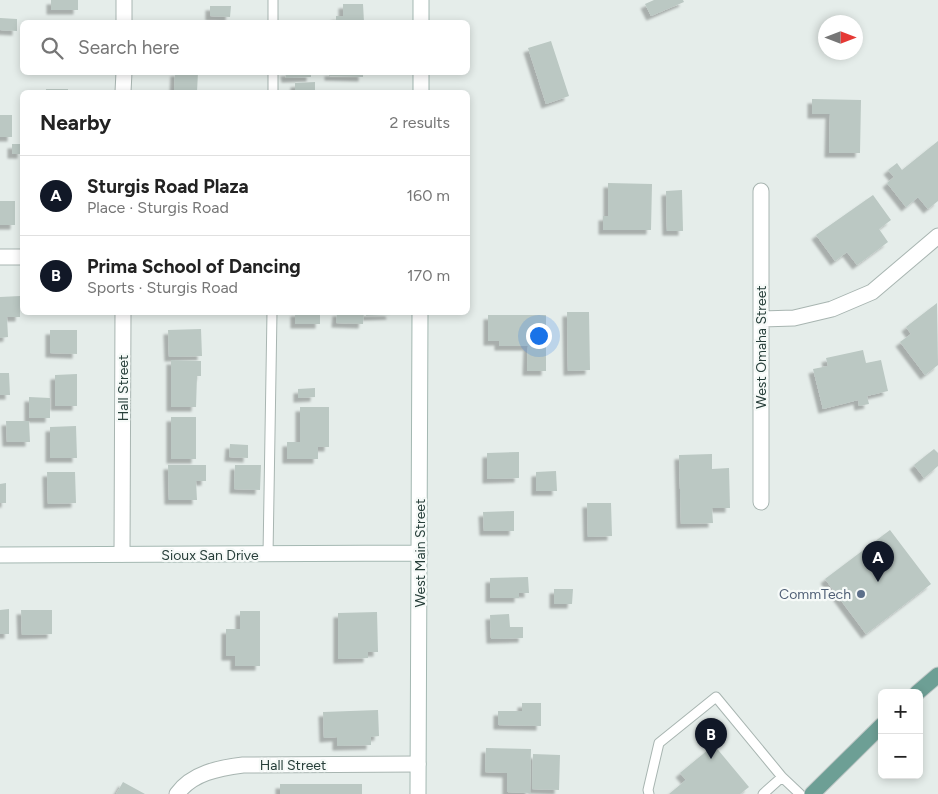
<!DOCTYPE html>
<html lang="en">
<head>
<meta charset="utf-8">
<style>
	:root { --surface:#fff; --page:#f6f6f6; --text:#222; --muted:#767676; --line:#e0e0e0; --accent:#111827 }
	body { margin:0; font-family:Figtree,sans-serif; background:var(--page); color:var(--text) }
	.controls { position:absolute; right:15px; bottom:15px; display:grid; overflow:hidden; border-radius:8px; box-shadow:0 2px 8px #0003 }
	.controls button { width:45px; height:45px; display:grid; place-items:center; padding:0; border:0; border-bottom:1px solid var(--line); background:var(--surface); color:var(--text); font:25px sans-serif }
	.compass { position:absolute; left:818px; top:15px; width:45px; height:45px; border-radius:50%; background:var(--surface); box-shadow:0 2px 8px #0003; rotate:90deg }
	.you { position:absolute; left:538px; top:335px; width:18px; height:18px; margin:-12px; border:4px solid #fff; border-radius:50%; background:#1a73e8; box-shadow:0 0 0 8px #1a73e833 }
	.badge { display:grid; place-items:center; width:32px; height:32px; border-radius:50%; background:var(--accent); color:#fff; font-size:16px; font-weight:700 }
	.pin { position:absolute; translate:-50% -41px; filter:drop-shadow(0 1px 2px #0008) }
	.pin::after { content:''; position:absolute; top:26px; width:18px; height:15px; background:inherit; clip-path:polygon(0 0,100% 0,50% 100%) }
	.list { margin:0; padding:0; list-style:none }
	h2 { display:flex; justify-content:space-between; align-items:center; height:65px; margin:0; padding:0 20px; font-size:21px }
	h2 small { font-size:16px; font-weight:400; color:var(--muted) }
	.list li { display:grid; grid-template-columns:32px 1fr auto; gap:15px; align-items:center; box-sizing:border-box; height:80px; padding:0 20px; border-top:1px solid var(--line) }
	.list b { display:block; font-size:19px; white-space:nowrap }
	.list p { margin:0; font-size:16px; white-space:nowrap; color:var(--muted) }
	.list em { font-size:16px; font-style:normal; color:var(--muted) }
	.icon { flex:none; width:28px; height:28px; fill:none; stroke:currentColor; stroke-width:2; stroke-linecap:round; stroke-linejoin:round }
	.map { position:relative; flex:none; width:938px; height:794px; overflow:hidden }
	.search { position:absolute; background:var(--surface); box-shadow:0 2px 8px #0003; left:20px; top:20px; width:450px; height:55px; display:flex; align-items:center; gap:12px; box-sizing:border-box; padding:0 18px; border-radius:8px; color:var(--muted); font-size:19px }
	.panel { position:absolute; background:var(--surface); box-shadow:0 2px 8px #0003; left:20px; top:90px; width:450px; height:225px; border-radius:8px }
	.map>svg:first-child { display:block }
</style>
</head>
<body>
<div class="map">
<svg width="938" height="794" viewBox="0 0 938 794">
	<defs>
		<filter id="shadow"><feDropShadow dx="-4.5" dy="4.5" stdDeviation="1" flood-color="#0004"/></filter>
	</defs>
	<rect width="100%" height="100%" fill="#e5edea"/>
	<!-- building -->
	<path fill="#bbc8c3" filter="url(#shadow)" d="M51,0H78V10H51Z
		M654,0H683L684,2L651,16L645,4Z
		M343,4H363L364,22H336V16H343Z
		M210,6H231L230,17L210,16Z
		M0,18L17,19V31L0,30Z
		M551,41L569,96L546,104L528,48Z
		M175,72H198L197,92H174Z
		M285,72H311V77L286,78Z
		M329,72H363V77L329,76Z
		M315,82V92H295V83Z
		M46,89H68V92H46Z
		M812,99L861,100L860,153H829L830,114H812Z
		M0,115H12V137H0Z
		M938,141V201L928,209L918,197L906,207L887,183L894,177L888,170L897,163L902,170Z
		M12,144H22V154H12Z
		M608,183L652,184L651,230H603V216H608Z
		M682,190L683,231H667L666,191Z
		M873,195L891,220L879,229L888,242L857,265L847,252L835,261L816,235Z
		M0,201H15V225H0Z
		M20,296V317H7L8,337L0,338V297Z
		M937,303L938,365L925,375L900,342L911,334L906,327Z
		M295,312H320V324H295Z
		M337,312H364L363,324L336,323Z
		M366,312H390L391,315L366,316Z
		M567,312H589L590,370L568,371Z
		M488,315H546V371H527L528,346H499V341H488Z
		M201,329L202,356L169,357L168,330Z
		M50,330H77V354L50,353Z
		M863,350L866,363L881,360L888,391L867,396L869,404L859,406L858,400L823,409L813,369L828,366L826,358Z
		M171,360L201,361V376H197L196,407H171Z
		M0,373H9L10,395H0Z
		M77,374V406H55V375Z
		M315,388V397L298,398V389Z
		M29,397L50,398V418H29Z
		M300,407H329V447H318V459H287V442H300Z
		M171,417H196V459H171Z
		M6,421H29L30,442H7Z
		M76,426L77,458H50V427Z
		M230,444L248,445V458L229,457Z
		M934,449L938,453V466L924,478L914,465Z
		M519,452V478L487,479V453Z
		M712,454V469L729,468L730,508H712L713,523L681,524L679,455Z
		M168,465H206V481H196L197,500H169Z
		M235,465H261L260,490L234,489Z
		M556,471L557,491H536V472Z
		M47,472H75L76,503L48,504Z
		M6,483V503H0V484Z
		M587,503H611L612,536L588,537Z
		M514,511V531H484L483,512Z
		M890,530L931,584L866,634L825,579Z
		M528,577L529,593H519V598H490V578Z
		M554,589H573L572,604H554Z
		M9,609V634H0V610Z
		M21,610H52V634L22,635Z
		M240,611H260V666H235V656H226V629H240Z
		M377,612L378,652H368V658L338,659V613Z
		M509,614L510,627H523V638L491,639L490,615Z
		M522,703H541V726L498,725V711H522Z
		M378,710L379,736L371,737V745L337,746V737L324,738L323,712Z
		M714,745L749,787L740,794H669L686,780L680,773Z
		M486,748L531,749L530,793L507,792V773L485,772Z
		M533,754L560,755L559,790L532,789Z
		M123,782L145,794H116Z
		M280,784H362V794H280Z"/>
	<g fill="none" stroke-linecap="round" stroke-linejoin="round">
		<!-- lane casing -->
		<g stroke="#a8b5b1" stroke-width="11">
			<path id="lane" d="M273,0V22
				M273,72V92
				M268,555L272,312
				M649,794L648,790L659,743L716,697L782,777L800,794
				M763,794L782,777"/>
		</g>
		<!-- street casing -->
		<g stroke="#a8b5b1" stroke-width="17">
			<path id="street" d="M124,22V0
				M123,92L124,72
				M761,191V502
				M0,257H22
				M761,319L794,318L832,309L872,292L938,236
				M122,554L123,312
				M177,794C192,773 219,768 243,765L418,764"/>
		</g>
		<!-- secondary casing -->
		<g stroke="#a4b8b2" stroke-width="17">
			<path id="secondary" d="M421,22V0
				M421,92V72
				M0,555L420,553
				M418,794L420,312"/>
		</g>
		<!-- primary casing -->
		<g stroke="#c2c9c8" stroke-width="17">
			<path id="primary" d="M917,693L938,675
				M812,794L882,725"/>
		</g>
		<!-- lane -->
		<use href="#lane" stroke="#fff" stroke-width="9"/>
		<!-- street -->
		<use href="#street" stroke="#fff" stroke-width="15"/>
		<!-- secondary -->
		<use href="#secondary" stroke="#fff" stroke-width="15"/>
		<!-- primary -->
		<use href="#primary" stroke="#6d9f95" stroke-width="15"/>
	</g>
	<!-- markers -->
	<circle fill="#5c6f8a" stroke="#f6faf8" stroke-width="2" cx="861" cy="594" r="5"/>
	<g text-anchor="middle" stroke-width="4.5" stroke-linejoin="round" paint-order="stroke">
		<!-- street labels -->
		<g font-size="14" fill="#263e39" stroke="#f6faf8">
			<text transform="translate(761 347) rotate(-90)" y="5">West Omaha Street</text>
			<text transform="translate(123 388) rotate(-90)" y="5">Hall Street</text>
			<text transform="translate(420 553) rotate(-90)" y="5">West Main Street</text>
			<text x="210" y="560">Sioux San Drive</text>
			<text x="293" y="770">Hall Street</text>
		</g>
		<!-- service labels -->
		<g font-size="14" fill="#4e5e75" stroke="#f6faf8" text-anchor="end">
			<text x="851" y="599">CommTech</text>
		</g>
	</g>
</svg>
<div class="controls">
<button>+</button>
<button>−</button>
</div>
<svg class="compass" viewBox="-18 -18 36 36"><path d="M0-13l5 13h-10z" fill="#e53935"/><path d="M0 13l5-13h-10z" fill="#767676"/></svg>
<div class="you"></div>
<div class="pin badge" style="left:878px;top:582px">A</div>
<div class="pin badge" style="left:711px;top:759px">B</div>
<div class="search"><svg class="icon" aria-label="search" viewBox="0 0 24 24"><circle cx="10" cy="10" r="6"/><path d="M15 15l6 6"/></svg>Search here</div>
<section class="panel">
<h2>Nearby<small>2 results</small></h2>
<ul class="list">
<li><span class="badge">A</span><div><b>Sturgis Road Plaza</b><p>Place · Sturgis Road</p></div><em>160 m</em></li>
<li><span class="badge">B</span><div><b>Prima School of Dancing</b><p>Sports · Sturgis Road</p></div><em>170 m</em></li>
</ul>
</section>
</div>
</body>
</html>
